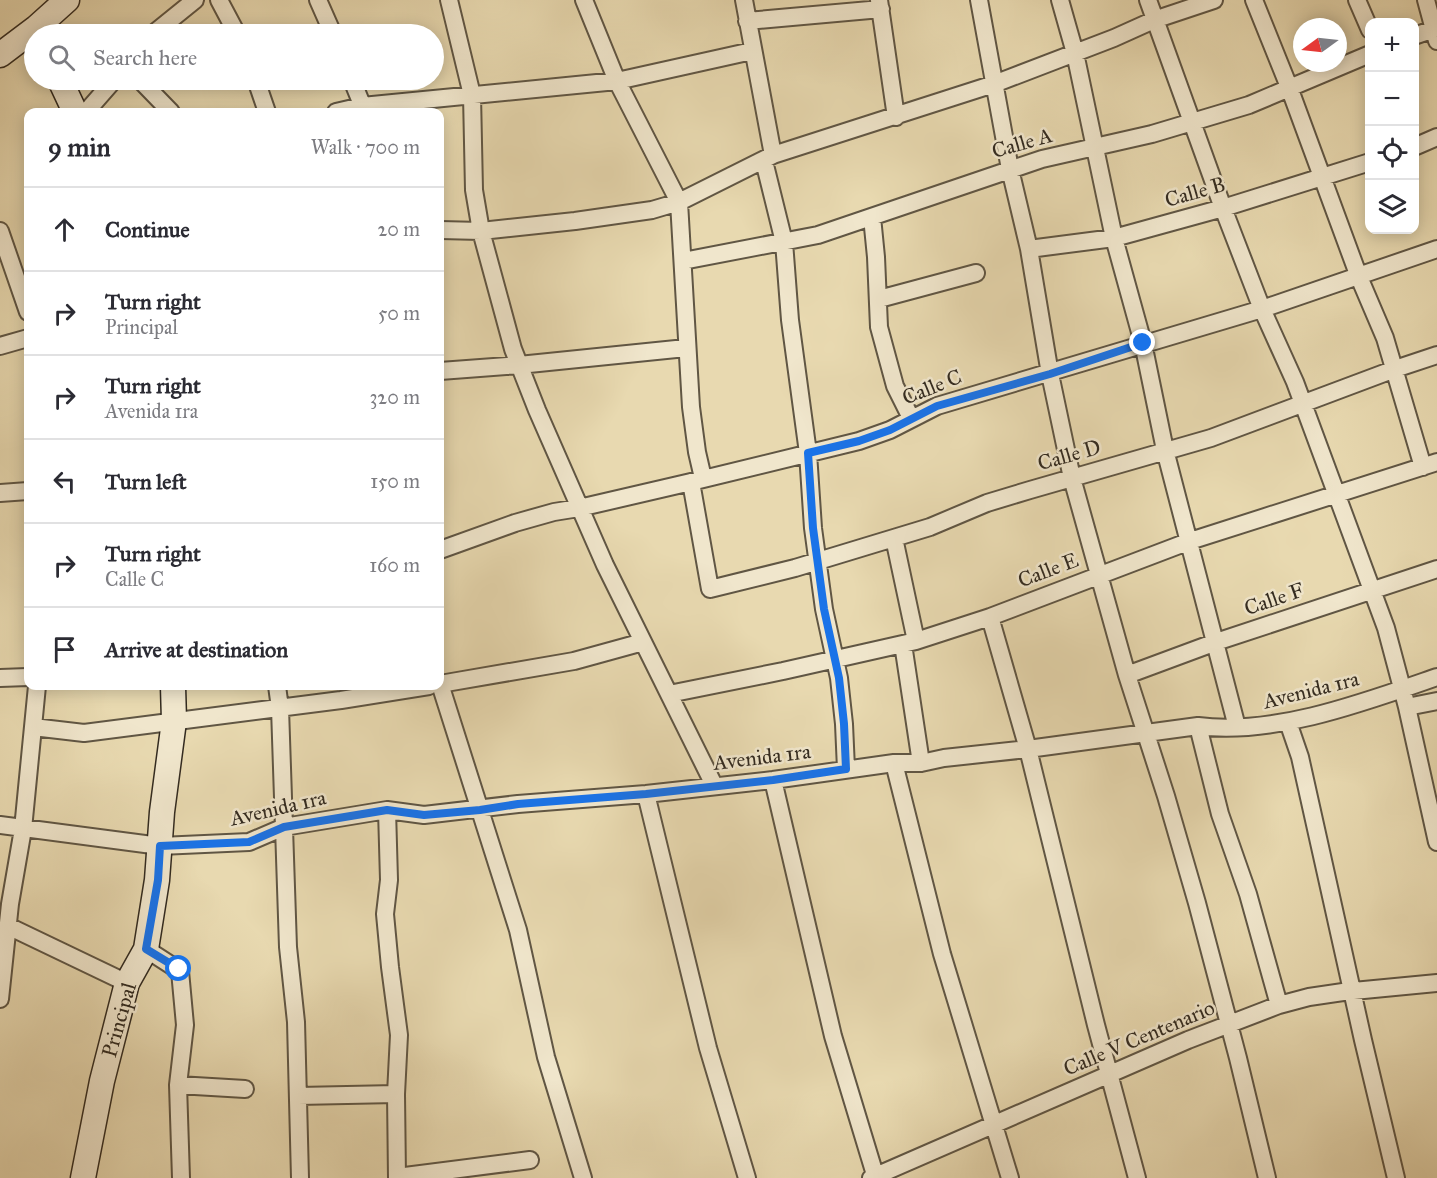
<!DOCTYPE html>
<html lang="en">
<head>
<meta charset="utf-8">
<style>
	:root { --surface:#fff; --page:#f7f7f7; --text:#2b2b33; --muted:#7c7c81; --line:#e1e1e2 }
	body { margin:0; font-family:"IM FELL Great Primer",serif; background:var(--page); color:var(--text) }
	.controls { position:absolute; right:18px; top:18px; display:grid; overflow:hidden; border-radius:12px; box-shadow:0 3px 15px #0003 }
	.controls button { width:54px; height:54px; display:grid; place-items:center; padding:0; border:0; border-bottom:2px solid var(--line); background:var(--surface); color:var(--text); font:30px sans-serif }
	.compass { position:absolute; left:1293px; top:18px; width:54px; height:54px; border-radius:50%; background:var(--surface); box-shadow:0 3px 15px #0003; rotate:255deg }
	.stop { position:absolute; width:18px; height:18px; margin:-14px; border:4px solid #1a73e8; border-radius:50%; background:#fff }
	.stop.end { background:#1a73e8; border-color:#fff; box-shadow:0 2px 6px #0008 }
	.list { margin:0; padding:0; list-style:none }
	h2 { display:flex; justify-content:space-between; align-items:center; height:78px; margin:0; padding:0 24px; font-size:26px }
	h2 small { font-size:20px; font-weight:400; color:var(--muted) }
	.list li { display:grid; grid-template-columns:39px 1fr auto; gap:18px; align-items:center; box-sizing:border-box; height:84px; padding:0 24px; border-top:2px solid var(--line) }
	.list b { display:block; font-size:22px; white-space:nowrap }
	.list p { margin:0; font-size:20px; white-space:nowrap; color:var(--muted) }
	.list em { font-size:20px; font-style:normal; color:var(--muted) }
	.icon { flex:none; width:33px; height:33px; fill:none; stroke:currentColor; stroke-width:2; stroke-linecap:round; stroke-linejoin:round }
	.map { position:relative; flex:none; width:1437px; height:1178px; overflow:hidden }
	.search { position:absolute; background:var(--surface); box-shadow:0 3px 15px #0003; left:24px; top:24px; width:420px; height:66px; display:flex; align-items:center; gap:15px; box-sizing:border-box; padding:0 21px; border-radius:33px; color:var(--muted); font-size:22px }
	.panel { position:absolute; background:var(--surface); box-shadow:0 3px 15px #0003; left:24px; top:108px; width:420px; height:582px; border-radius:12px }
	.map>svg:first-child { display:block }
</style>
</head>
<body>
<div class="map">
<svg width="1437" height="1178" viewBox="0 0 1437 1178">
	<rect width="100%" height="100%" fill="#e8d9b0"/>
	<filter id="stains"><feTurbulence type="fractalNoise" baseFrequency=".00333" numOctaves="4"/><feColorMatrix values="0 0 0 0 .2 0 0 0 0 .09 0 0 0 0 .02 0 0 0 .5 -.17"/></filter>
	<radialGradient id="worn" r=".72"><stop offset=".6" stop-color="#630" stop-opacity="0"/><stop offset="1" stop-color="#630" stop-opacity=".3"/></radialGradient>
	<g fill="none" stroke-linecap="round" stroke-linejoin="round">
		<!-- street casing -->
		<g stroke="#605644" stroke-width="20">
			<path id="street" d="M219,0L237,34
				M318,0L333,34
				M449,0L472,95L474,190L481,231L513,349L537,410L605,565L714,785
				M584,0L617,81L679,202L691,407L697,452L703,478
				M744,0L773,155
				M879,0L896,117
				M979,0L1010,169L1029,249L1050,374L1072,478L1127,675L1166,796L1197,903L1238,1058L1267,1178
				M1060,0L1075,53L1114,238L1143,343L1165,450L1237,727
				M1148,0L1223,208L1262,309L1295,382L1386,628L1407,707L1437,842
				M1254,0L1289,87L1359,277L1385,338L1423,467
				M1357,0L1370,30
				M1426,0L1437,41
				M747,21L881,9
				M153,34L195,0
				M1414,36L1437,28
				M140,80L171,112
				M256,80L267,112
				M352,80L365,112
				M86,112L114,80
				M336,112L362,106L617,81L752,51
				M1414,147L1437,137
				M764,161L784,242L790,320L808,453L813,528L824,609L839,678L844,724L846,769
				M872,217L876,257L879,327L895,386L911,418
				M440,230L481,231L575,221L652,210L679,202L773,155L994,84L1114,38L1154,20L1214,0
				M0,231L28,312
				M1029,249L1114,238L1223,208L1370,162
				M683,261L818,235L1042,159L1152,134L1249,105L1370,54
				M879,299L976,273
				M0,346L28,338
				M440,371L519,365L686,348
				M691,482L710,589L795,568L930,527L987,503L1030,490L1211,438L1395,369L1437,355
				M0,493L28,491
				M894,538L916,641
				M440,550L515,523L554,512L579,508L691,482L859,441L890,430L937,406L1262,309L1437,249
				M990,617L1028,749L1096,1025L1137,1178
				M903,644L921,763
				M1127,675L1216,642L1437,569
				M0,678L28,677
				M440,684L518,930L546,1057L583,1178
				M440,684L574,661L643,642
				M277,686L280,708L288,947L296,1022L300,1178
				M669,694L783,671L916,641L990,617L1190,541L1437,462
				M1407,707L1437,701
				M1288,722L1300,757L1363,1040L1396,1178
				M1198,726L1220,814L1248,894L1279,1005
				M33,727L84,733L341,700L429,686
				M894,763L942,954L1010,1178
				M773,780L833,1036L876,1178
				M646,794L708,1048L747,1178
				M387,810L389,880L385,914L390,967L399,1035L396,1094L397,1178
				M0,825L160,846L249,842L284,827L387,810L424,815L518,804L646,794L773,780L894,763H921L944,758L1028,749L1198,726C1274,736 1365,702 1437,677
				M8,926L127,983
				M146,949L180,971L185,1025L178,1085L181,1178
				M0,999L10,904L23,829L37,686
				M178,1085L245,1089
				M298,1096L396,1094
				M397,1177L530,1160
				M871,1178L1188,1040L1279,1005L1309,997L1343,992L1437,983"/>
		</g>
		<!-- secondary casing -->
		<g stroke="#332b20" stroke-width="27">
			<path id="secondary" d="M0,55L37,27L67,0
				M60,80L75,112
				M83,1178L102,1081L127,983L146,949L157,880L162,812L174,721L173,686"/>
		</g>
		<!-- street -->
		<use href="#street" stroke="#f0e6cc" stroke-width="16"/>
		<!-- secondary -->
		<use href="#secondary" stroke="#f0e6cc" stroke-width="24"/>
	</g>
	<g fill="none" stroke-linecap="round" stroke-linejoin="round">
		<!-- route -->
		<path stroke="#1a73e8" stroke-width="8" d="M179,969L146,949L158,880L160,846L249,842L284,827L387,810L424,815L480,810L518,804L646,794L773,780L846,769L844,724L839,678L824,609L813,528L808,453L859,441L890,430L937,406L1050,374L1143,343"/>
	</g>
	<g text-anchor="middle" stroke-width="5" stroke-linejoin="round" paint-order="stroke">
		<!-- street labels -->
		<g font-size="21" fill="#332b20" stroke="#f0e6cc">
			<text transform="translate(1022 143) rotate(-16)" y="7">Calle A</text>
			<text transform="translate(1195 192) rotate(-16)" y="7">Calle B</text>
			<text transform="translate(932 387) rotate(-22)" y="7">Calle C</text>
			<text transform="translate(1069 455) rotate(-16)" y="7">Calle D</text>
			<text transform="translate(1048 570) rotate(-21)" y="7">Calle E</text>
			<text transform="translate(1274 599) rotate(-19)" y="7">Calle F</text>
			<text transform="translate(1311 690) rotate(-14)" y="7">Avenida 1ra</text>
			<text transform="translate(762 757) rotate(-7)" y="7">Avenida 1ra</text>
			<text transform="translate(278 808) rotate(-13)" y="7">Avenida 1ra</text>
			<text transform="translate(119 1020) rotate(-74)" y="7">Principal</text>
			<text transform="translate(1139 1038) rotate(-23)" y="7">Calle V Centenario</text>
		</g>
	</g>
	<rect width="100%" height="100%" filter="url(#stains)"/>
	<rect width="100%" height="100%" fill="url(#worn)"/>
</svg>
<div class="controls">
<button>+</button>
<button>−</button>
<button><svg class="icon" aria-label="locate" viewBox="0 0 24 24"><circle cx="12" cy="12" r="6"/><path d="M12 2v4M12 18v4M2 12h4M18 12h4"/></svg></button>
<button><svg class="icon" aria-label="layers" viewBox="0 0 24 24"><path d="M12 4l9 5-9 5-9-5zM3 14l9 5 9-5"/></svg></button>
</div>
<svg class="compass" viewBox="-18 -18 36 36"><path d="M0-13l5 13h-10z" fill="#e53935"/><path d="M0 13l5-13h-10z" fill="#7c7c81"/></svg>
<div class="stop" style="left:179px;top:969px"></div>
<div class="stop end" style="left:1143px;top:343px"></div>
<div class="search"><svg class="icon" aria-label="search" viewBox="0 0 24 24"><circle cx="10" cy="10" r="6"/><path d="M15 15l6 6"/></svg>Search here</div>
<section class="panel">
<h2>9 min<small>Walk · 700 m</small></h2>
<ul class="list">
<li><svg class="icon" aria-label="ahead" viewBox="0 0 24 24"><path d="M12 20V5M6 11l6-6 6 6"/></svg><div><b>Continue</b></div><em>20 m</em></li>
<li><svg class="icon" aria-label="right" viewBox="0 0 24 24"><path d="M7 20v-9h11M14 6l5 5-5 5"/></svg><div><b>Turn right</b><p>Principal</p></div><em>50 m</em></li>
<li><svg class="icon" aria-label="right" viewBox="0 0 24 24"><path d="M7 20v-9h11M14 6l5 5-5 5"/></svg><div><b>Turn right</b><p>Avenida 1ra</p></div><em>320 m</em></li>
<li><svg class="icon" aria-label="left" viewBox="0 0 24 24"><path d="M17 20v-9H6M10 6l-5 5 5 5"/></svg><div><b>Turn left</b></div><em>150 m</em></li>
<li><svg class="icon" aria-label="right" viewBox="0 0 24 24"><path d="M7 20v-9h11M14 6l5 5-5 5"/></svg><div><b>Turn right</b><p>Calle C</p></div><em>160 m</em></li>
<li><svg class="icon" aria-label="arrive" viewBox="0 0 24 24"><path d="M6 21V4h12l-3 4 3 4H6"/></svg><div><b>Arrive at destination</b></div></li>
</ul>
</section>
</div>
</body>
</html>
